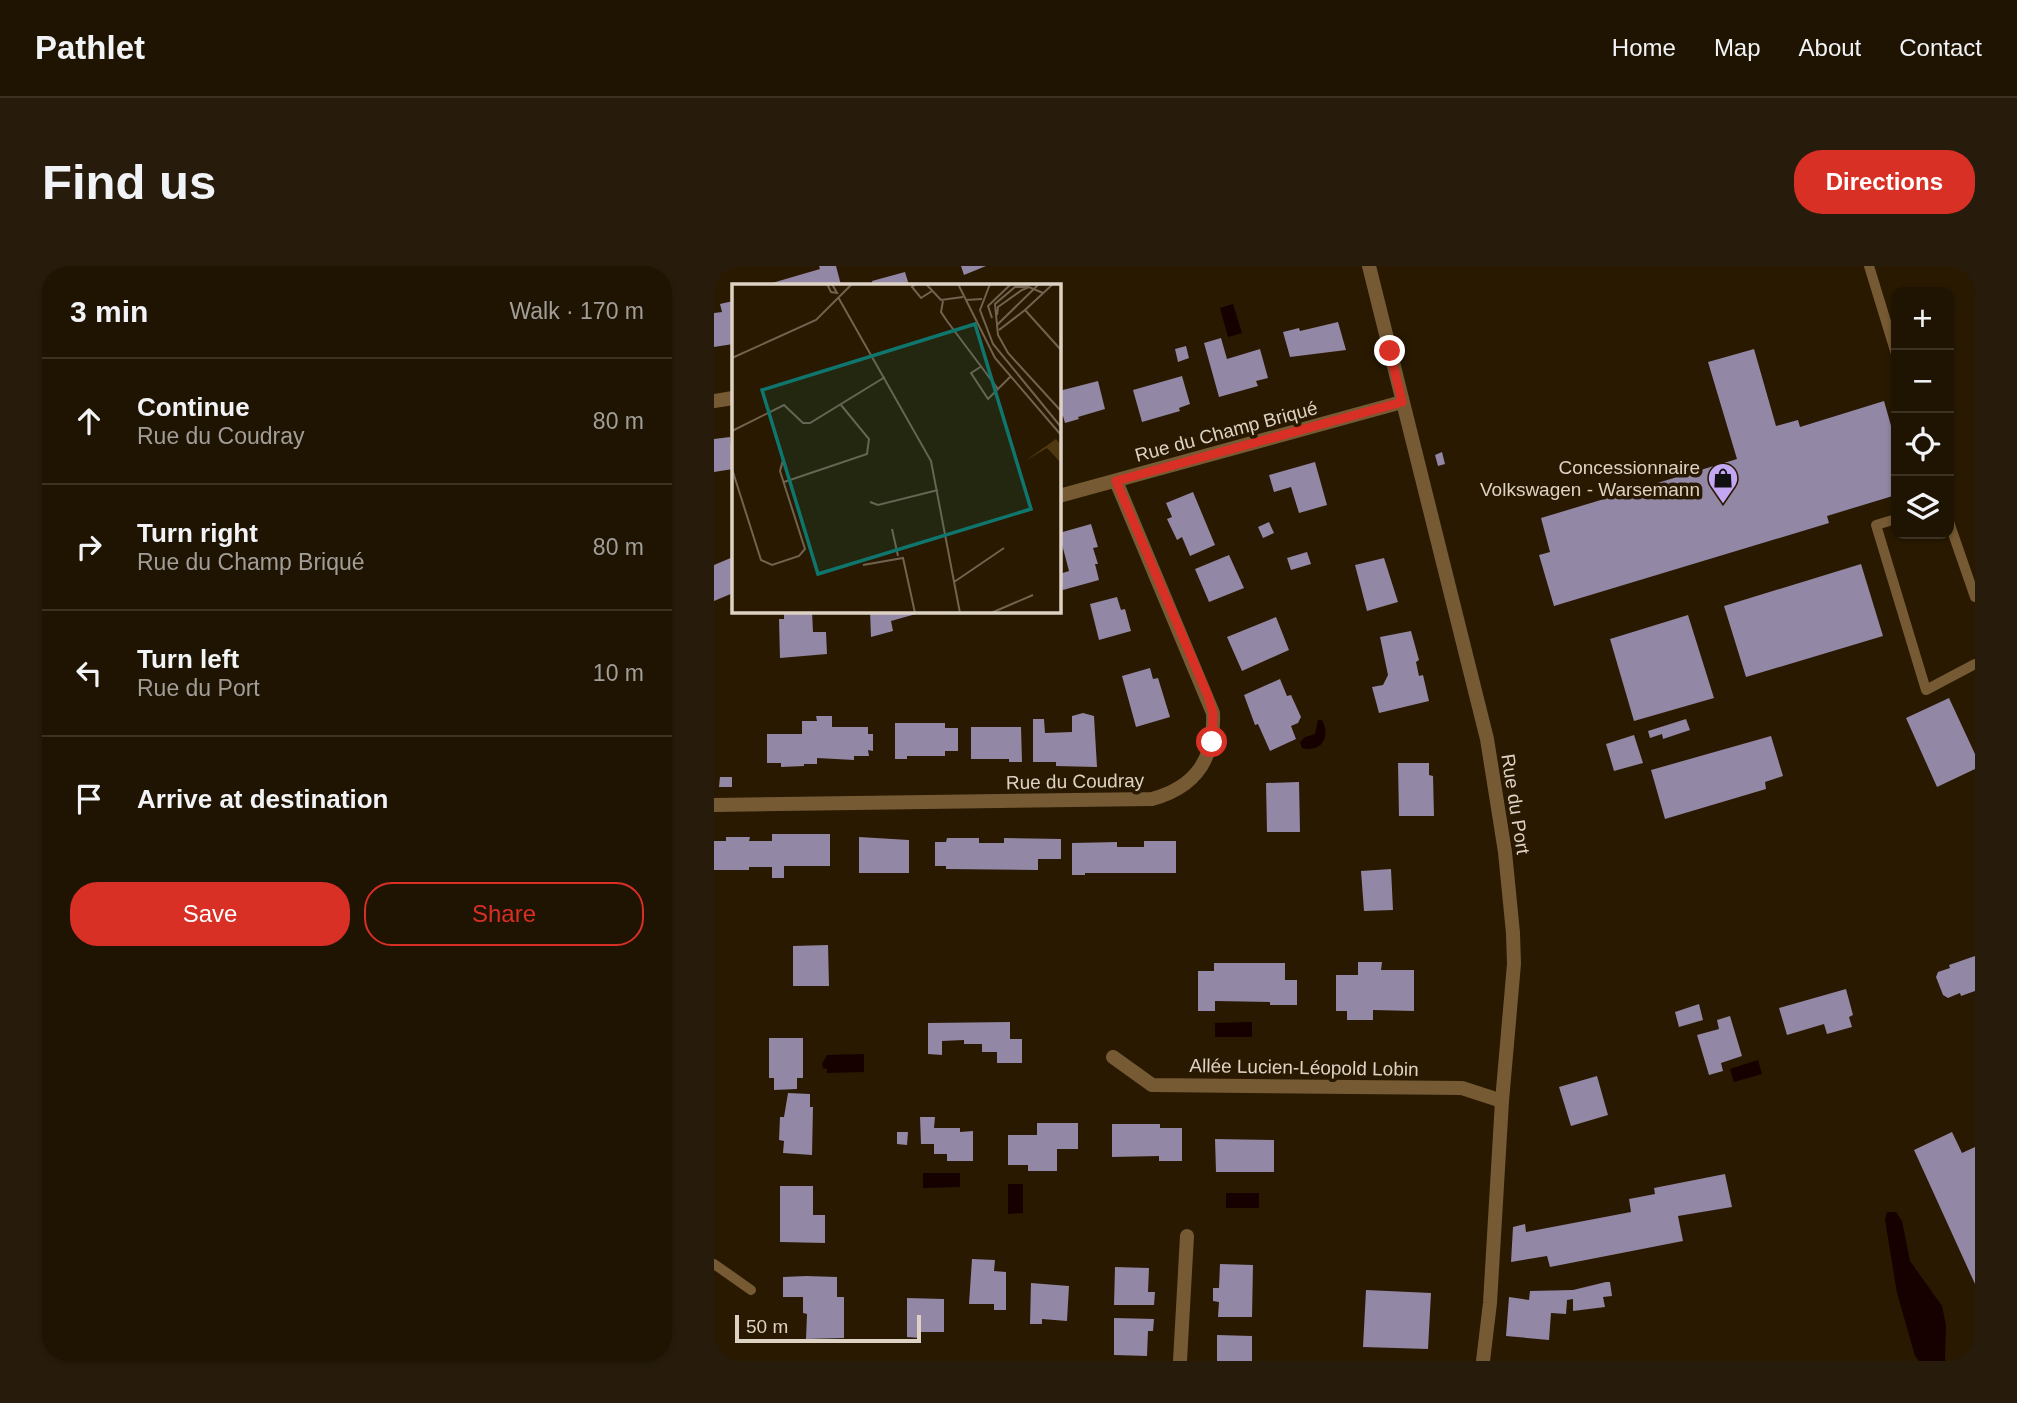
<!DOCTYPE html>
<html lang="en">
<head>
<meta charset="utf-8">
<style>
	:root { --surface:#1f1301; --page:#271c0b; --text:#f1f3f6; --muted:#a19e99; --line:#3c3223; --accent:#d93025 }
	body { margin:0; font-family:Helvetica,sans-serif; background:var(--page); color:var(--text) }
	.controls { position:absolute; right:21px; top:21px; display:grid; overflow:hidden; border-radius:14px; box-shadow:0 2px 5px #0004 }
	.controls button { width:63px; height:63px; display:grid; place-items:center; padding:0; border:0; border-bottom:2px solid var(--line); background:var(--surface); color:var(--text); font:35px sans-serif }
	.scale { position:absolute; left:21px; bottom:18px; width:186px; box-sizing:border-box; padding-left:7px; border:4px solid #ddd2c4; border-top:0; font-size:19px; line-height:24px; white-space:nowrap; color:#ddd2c4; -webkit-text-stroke:5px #291901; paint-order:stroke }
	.stop { position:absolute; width:21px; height:21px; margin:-16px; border:5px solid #d93025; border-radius:50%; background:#fff }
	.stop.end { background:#d93025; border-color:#fff; box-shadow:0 2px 7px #0008 }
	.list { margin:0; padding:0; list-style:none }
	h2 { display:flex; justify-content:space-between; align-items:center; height:91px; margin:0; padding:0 28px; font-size:30px }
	h2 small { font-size:23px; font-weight:400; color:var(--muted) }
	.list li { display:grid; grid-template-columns:46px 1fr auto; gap:21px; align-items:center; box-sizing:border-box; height:126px; padding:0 28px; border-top:2px solid var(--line) }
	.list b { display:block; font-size:26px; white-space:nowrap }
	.list p { margin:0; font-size:23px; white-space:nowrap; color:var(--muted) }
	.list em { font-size:23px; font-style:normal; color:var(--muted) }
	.actions { display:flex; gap:14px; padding:21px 28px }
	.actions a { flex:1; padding:16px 0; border:2px solid var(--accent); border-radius:28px; text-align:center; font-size:24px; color:var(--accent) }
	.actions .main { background:var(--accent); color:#fff }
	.icon { flex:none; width:38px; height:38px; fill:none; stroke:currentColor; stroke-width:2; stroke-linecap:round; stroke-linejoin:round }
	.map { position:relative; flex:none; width:1261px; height:1095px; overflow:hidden; border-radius:28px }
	header { display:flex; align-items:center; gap:42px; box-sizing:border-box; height:98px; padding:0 35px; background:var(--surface); border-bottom:2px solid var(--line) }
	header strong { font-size:33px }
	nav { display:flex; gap:38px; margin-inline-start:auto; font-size:24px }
	.intro { display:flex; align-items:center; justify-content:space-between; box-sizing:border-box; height:168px; padding:0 42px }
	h1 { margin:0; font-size:49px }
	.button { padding:18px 32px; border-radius:28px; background:var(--accent); color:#fff; font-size:24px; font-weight:700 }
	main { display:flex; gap:42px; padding:0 42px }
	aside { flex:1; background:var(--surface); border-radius:28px; box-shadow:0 2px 5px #0004 }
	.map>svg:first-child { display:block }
</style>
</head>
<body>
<header>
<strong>Pathlet</strong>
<nav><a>Home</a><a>Map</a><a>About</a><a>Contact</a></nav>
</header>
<div class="intro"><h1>Find us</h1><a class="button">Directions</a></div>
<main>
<aside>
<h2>3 min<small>Walk · 170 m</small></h2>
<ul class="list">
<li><svg class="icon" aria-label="ahead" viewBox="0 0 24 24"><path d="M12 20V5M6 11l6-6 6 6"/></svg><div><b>Continue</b><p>Rue du Coudray</p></div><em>80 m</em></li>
<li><svg class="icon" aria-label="right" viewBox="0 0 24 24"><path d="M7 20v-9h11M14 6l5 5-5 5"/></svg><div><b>Turn right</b><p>Rue du Champ Briqué</p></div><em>80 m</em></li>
<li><svg class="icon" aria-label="left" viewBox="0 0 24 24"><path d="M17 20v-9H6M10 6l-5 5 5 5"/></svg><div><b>Turn left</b><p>Rue du Port</p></div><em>10 m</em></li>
<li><svg class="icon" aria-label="arrive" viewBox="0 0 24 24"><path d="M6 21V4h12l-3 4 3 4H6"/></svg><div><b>Arrive at destination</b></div></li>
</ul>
<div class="actions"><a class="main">Save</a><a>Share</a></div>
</aside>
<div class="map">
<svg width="1261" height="1095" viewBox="0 0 1261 1095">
	<rect width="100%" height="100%" fill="#291901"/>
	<!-- water -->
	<path fill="#160000" d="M519,38L528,67L514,71L506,42Z
		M604,454H608C617,470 608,487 588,482L586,476L591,471L601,468Z
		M538,756V771H501V757Z
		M150,788V806L113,807V803L109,802L108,798L113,789Z
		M1044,794L1048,808L1020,816L1016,803Z
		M209,907H246V921L209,922Z
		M294,918H309V947L294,948Z
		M512,927H545V942H512Z
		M1173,946H1182L1188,955L1196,995L1228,1040L1232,1059L1231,1095H1205L1201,1090L1183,1027L1171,954Z"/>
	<!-- building -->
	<path fill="#9287a5" d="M105,0H122L127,19H59L58,17L106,3Z
		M247,0H272L250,9Z
		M191,6L195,19H159L158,15Z
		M19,35V78L0,81V47L8,46L6,38Z
		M624,56L632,84L576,91L569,66L585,62L586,65Z
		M507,72L513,93L546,83L554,112L542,115L544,120L505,131L490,77Z
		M472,80L475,92L464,96L461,83Z
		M1040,83L1062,160L1084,154L1086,161L1170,135L1182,177V229L1113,250L1115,257L840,340L825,289L836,286L827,252L1023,193L994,96Z
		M468,110L476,138L465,142L466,145L428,156L419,124Z
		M384,115L391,143L364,151L365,153L351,157L349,150L345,151V125Z
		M16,171L19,203L0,206V173Z
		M728,186L731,198L724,200L721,189Z
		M601,196L613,239L585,247L577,221L560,226L555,209Z
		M479,226L501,279L476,290L468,271L463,274L453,253L458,251L452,237Z
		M555,256L560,267L549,272L544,261Z
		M377,258L384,281L379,282L384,298H381L385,314L349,324L345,308L355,305L345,267Z
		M593,286L597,298L577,304L573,292Z
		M515,289L530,322L495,336L481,303Z
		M19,291V327L0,335V299Z
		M670,292L684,336L653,345L641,299Z
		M1147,298L1169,370L1032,411L1010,340Z
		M403,331L407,344L411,343L417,365L385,374L376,338Z
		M70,345H98L99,366H112L113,388L66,392L65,353H70Z
		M156,345H209V346L177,355L179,365L157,371Z
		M974,349L1000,432L920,455L896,373Z
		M562,351L575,384L528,405L513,371Z
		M697,365L705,394L702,396L705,410L709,409L715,435L665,447L658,421L669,419L674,409L666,371Z
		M436,402L439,413L444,412L456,451L422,461L408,410Z
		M566,413L573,430L577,429L587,451L584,457L577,460L582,473L556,485L544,458L541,459L530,429Z
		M1235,432L1261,488V503L1223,521L1192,452Z
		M369,447L380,450L383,501L342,500V496H319V453H330L331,467L358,466V450Z
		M102,450H118V461H154V468H159V485L154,484L155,490H140V494L103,492V498H90V500L67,501V497H53V468H88V455H103Z
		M972,453L976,464L949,473L948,468L936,472L934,465Z
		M181,457H231V462H244V485H231V490H193V493H181Z
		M257,461H307L308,496H295V493H257Z
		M920,469L929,497L900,505L892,478Z
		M1057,470L1069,510L1051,516L1052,523L951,553L937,504Z
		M684,497H715V509L719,510L720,550H685Z
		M6,511H18V521H5Z
		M585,516L586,566H553L552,517Z
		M58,568H116V600H70V612H58V601H35V604H0V575H12V571H36L35,575H58Z
		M145,571L195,574V607H145Z
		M233,572H265V577H290V572L347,573V593H324V604L232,603V600H221V576H232Z
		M430,575H462V607H371V609H358V577L403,576V581H430Z
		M677,603L679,644L650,645L647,605Z
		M114,679L115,720H79V680Z
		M1261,690V725L1247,730L1246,727L1234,732L1229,729L1222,711L1224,706L1236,702L1235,699Z
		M644,696H668L667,704H700V745L659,744V754H633V745H622V709H644Z
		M500,697H571V714H583V739H556V736L501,735V745H484V705H500Z
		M1132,723L1139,749L1135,751L1138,761L1113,768L1110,758L1073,769L1065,742Z
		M985,738L989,754L965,761L961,746Z
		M1016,750L1028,790L1007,797L1009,805L995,809L983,769L1005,763L1003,754Z
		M296,756V773H308V797H283V786H268V778H250V774L228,775V789L214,788V757Z
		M55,772H89V812H83V823L60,824V812H55Z
		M883,810L894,849L857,860L845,821Z
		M74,827L96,828V841H99L98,889L69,887L70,875L65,874L66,851H70Z
		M206,851H221L220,862H246V866L259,865V895H233V888H220V878H207Z
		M323,857H364V883H343V905H314V899H294V869H323Z
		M398,858H446V862H468V895H445V890L398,891Z
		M183,866H194L193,879L183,878Z
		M1238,866L1248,887L1261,881V1018L1200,884Z
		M501,873L560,874V906H502Z
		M1011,908L1018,941L964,950L969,975L836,1001L833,990L797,996L799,961L811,958L812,966L917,946L915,933L941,928L940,922Z
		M66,920H99V949H111V977L66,976Z
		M258,993L281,994L280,1005L292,1006V1044H280V1038H255Z
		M506,998L539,999L538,1051H504L505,1036L499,1035V1022H505Z
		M401,1001L435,1002L434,1026H441L440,1039H400Z
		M92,1010L123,1011V1031H130V1072L92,1073L93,1048L89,1047V1031H69V1011Z
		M892,1016H896L898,1030L889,1031L891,1041L859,1045V1033L853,1034L852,1048L837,1047L835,1074L792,1070L795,1031L815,1034L816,1025L859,1024Z
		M317,1017L355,1020L353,1055L328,1053V1058H316Z
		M652,1024L717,1027L714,1083L649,1081Z
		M193,1032L230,1033V1066H207L206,1072L193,1071Z
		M400,1052L440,1053L439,1065H434L433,1090L400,1089Z
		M503,1069L538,1070V1095H503Z"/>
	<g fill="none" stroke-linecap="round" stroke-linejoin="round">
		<!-- service -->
		<path stroke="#755a33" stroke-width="10" d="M1155,0L1182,88
			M1182,253L1162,259L1212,424L1261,398
			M1235,256L1261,331
			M0,998L37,1024"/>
		<!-- minor -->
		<path stroke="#755a33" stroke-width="14" d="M0,135L19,132
			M345,230L688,136
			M0,539L438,533C482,521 501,493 499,447L402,215
			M399,791L438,819L748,822L788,835
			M466,1095L473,970"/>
		<!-- tertiary -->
		<path stroke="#755a33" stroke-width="14" d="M655,0L773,473L791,586L799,667L800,698L788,835L776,1037L769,1095"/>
	</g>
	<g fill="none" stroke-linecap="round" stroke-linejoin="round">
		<!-- route -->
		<path stroke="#d93025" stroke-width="9" d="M498,476L499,447L494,430L402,215L688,136L676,85"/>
	</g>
	<!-- icons -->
	<defs>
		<g id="shop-pin" transform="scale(1.575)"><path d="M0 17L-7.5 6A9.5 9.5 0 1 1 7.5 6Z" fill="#c3a7f2" stroke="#291901"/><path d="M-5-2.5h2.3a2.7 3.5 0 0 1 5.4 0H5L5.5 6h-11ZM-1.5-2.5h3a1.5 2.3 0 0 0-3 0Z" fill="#111"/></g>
	</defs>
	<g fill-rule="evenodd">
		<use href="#shop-pin" x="1009" y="212"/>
	</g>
	<g text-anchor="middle" stroke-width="7" stroke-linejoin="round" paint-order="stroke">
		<!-- street labels -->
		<g font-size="19" fill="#ddd2c4" stroke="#291901">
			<text transform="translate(512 165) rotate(-15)" y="7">Rue du Champ Briqué</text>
			<text transform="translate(361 515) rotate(-1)" y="7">Rue du Coudray</text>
			<text transform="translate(802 538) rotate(81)" y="7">Rue du Port</text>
			<text transform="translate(590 801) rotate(1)" y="7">Allée Lucien-Léopold Lobin</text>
		</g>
		<!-- poi labels -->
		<g font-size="19" fill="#ddd2c4" stroke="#291901" text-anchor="end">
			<text x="986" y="208">Concessionnaire<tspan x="986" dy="22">Volkswagen - Warsemann</tspan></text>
		</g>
	</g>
	<!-- overview -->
	<g transform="translate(18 18)">
		<rect width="329" height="329" fill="#291901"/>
		<path d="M324,155L329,161V179L315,164L293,177Z" fill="#503811"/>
		<path fill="none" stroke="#71634f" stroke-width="2" d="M95,0L99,8L105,9L100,0M184,0L180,3L189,14L200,7M194,0L209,16L231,13M226,0L234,16L250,15M258,0L248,26L261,60L329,143M321,0L293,26L329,66M297,3H283L263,20L266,51L276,69L329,127M106,13L199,177L228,329M234,16L263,74L329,151M211,17L209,28L215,37L266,105L278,93M265,31L266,23L290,6L297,3L311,9M260,34L256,22L279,0M265,41L306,1M267,46L293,26M0,74L84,36L120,0M250,82L239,89L256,115L266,105M0,147L52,121L71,139H78L153,93M0,185L29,276L40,281L67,272L73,265L48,187L51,176M52,198L135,170L137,155L109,121M138,218L146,221L206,206M160,245L166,272M131,281L171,274L183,329M222,298L272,264M259,329L301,311"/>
		<path fill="#0f766e" fill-opacity="0.15" stroke="#0f766e" stroke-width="3.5" d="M243,40L299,225L86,290L30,106Z"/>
		<rect width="329" height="329" fill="none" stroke="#ddd2c4" stroke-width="3.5"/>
	</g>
</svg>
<div class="controls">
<button>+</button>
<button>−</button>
<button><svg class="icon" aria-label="locate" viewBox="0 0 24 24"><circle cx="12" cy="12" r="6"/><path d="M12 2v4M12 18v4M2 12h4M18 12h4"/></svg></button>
<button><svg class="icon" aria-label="layers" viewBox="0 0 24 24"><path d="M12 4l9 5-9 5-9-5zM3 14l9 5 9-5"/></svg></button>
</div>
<div class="scale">50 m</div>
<div class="stop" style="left:498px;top:476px"></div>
<div class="stop end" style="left:676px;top:85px"></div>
</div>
</main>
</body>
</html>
